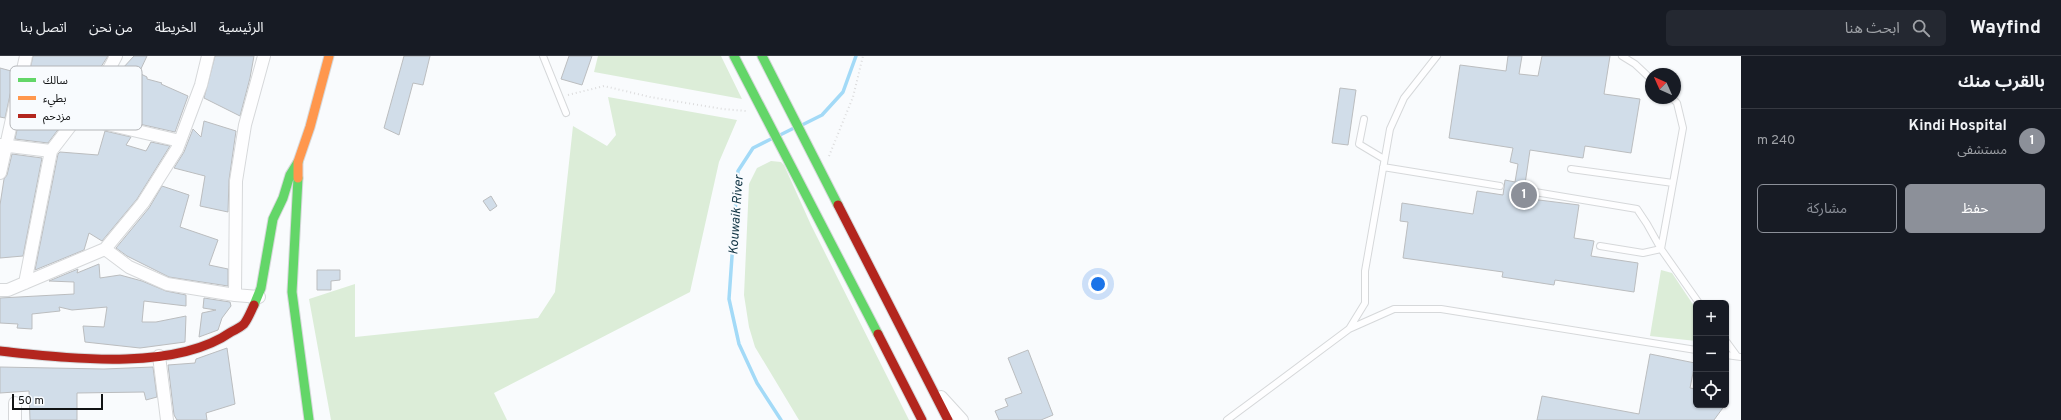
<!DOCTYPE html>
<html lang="ar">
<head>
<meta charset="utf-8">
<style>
	:root { --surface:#171b24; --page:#242831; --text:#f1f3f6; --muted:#9ea1a6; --line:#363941; --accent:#8c9099 }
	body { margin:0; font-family:Overpass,"Noto Sans Arabic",sans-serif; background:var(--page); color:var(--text); direction:rtl }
	.controls { position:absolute; right:12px; bottom:12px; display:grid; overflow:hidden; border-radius:6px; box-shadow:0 1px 3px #0004 }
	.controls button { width:36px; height:36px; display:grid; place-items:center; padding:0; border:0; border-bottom:1px solid var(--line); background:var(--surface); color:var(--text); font:20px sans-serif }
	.compass { position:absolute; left:1645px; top:12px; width:36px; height:36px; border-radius:50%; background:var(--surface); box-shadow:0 1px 3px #0004; rotate:315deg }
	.scale { position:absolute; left:12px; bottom:10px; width:91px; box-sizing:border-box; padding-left:4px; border:2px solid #111314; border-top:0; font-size:11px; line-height:14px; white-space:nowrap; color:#111314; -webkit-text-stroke:3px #f8fbfe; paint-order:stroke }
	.you { position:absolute; left:1098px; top:228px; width:14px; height:14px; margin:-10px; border:3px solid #fff; border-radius:50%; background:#1a73e8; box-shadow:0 0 0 6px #1a73e833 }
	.badge { display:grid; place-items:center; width:26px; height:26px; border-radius:50%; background:var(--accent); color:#fff; font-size:13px; font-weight:700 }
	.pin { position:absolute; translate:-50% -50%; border:2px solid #fff; box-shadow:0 1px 4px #0006 }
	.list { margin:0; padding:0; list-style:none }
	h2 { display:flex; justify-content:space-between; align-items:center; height:52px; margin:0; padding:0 16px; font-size:17px }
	h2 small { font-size:13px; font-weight:400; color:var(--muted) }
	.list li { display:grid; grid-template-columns:26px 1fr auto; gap:12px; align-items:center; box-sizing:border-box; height:64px; padding:0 16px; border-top:1px solid var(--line) }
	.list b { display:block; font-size:15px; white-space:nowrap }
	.list p { margin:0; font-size:13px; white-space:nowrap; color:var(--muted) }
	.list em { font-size:13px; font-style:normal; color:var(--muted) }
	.actions { display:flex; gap:8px; padding:12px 16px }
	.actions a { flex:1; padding:9px 0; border:1px solid var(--accent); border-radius:6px; text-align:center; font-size:14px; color:var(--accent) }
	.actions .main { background:var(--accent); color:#fff }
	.icon { flex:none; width:22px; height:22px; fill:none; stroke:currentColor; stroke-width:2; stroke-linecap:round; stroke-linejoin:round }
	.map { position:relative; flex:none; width:1741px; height:364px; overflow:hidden; direction:ltr }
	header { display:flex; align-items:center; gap:24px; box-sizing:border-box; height:56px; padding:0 20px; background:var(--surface); border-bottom:1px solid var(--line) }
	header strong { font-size:19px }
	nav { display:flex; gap:22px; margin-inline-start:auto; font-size:14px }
	.search { width:280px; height:36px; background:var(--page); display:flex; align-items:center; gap:10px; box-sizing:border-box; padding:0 14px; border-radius:6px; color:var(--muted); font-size:15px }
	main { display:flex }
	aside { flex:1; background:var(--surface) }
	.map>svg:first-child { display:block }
</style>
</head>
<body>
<header>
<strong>Wayfind</strong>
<div class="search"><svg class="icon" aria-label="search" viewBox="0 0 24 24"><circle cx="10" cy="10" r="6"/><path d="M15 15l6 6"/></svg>ابحث هنا</div>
<nav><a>الرئيسية</a><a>الخريطة</a><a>من نحن</a><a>اتصل بنا</a></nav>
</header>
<main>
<aside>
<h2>بالقرب منك<small></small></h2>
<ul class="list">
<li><span class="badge">1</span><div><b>Kindi Hospital</b><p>مستشفى</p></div><em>240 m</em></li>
</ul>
<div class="actions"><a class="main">حفظ</a><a>مشاركة</a></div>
</aside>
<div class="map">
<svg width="1741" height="364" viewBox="0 0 1741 364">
	<rect width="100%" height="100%" fill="#f9fbfd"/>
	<!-- green -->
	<path fill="#dcedd8" d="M598,0H721L742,43L594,16Z
		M608,41L737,64L719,106L690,236L494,337L507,364H331L309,243L355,228V281L538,262L555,236L573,70L607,90L616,79Z
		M771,105L781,106L784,109L811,169L909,364H799L755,291L749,271L744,239L749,128L757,112Z
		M1661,214L1672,217L1696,253V285L1650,280Z"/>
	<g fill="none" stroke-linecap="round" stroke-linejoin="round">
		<!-- stream -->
		<path stroke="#a3daf7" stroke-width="3.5" d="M802,69L822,59L843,36L856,0
			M780,79L794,72
			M771,83L753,92L738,115L729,243L739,288L757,327L781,364"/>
	</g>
	<!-- building -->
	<path fill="#d1dde9" stroke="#bbbdbf" d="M33,0H108L75,51L48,87L15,83Z
		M134,0H147L139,17L147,21V23L162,27L161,28L188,40L175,76L117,63L119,55L99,48L118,12L122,13Z
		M215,0H254L250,22L240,60L204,42Z
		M404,0H430L423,29L413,27L399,79L384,72Z
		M569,0H592L582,29L561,23Z
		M1508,0H1522L1519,18L1538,20L1542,0H1610L1604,38L1640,43L1631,97L1585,90L1583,102L1530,94L1523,142L1579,149L1574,182L1594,185L1591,200L1638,207L1634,236L1555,224L1554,229L1502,221L1503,216L1403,202L1408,166L1400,165L1402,147L1473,158L1477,135L1503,139L1505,124L1515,126L1518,108L1510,106L1513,92L1449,82L1460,9L1506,15Z
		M0,12L15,16L5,62L0,61Z
		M1340,32L1356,34L1348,89L1332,87Z
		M204,65L236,75L229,124L228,156L200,150L205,120L174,112L184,96L193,73L201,81Z
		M105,75L131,81L126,89L146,95L151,86L170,90L137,143L102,185L89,177L84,194L35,214L58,98L60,96L98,99Z
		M12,98L42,102L23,200L0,202V149L4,123L7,119Z
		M162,130L189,139L180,171L218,184L209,209L228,213V230L169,221L127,200L116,192L149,152Z
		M491,140L497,150L490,155L483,145Z
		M99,208L100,222L120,219L142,225L166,235L186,239V250L144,245L142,266H156L186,260L185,286L140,292L85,286L83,270L104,271L107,251L72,254L59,251L60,255L32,258V273L17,272L18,268L0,267V242L74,238V226L49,225L78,213L77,217Z
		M317,214H340V224L331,225V234H317Z
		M204,242L230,246L231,250L222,262L218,274L199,281L202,257L216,254L203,252Z
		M227,292L235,348L206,357L207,364H177L174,359L168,309L195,307L196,303Z
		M1028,294L1053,359L1041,364H999L995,355L1008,350L1005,343L1022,337L1008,302Z
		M1650,298L1695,307L1690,332L1696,333V349H1725L1714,364H1537L1542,340L1639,358Z
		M0,311L104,313L153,311L157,341L146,344L144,336L77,337V364H30L29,335L0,337Z"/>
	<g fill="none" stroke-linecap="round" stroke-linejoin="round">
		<!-- lane casing -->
		<g stroke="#d6d8da" stroke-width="8">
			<path id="lane" d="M543,0L566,57
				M1622,0L1635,8L1651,23
				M1672,42L1677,47L1683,72L1661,193L1699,247
				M1364,63L1359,88L1384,103
				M1383,111L1500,130
				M1571,113L1673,127
				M1529,135L1637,153L1647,168L1661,193L1643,197L1600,190
				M1349,273L1365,247V215L1390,73L1404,42L1437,0
				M1726,285L1737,300
				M1726,299L1741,301
				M1227,364L1349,273L1394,253H1441L1696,294"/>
		</g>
		<!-- street casing -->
		<g stroke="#d6d8da" stroke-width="14">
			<path id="street" d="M77,61L180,85
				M0,89L51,95
				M0,117L26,0
				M105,193L129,211L167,228L235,239L259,241
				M25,227L51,95L98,34L116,0
				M0,234H8L105,193L143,147L177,93L201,29L208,0
				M235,239L236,125L245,69L264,0
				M159,300L167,364
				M941,341L962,364
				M15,347V364"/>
		</g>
		<!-- fast casing -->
		<g stroke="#d6d8da" stroke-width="11">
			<path id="fast" d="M734,0L878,278
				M762,0L838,149
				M298,122L292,236L309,364
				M254,249L261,232L273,163L283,142L290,119L298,106"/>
		</g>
		<!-- slow casing -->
		<g stroke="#d6d8da" stroke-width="11">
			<path id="slow" d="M298,122V106L310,71L329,0"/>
		</g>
		<!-- jam casing -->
		<g stroke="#d6d8da" stroke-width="11">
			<path id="jam" d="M838,149L948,364
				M878,278L922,364
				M0,295C67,302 174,316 231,276C235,274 241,271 244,268C248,263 251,255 254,249"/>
		</g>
		<!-- path -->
		<path stroke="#dcdcdd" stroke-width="2" stroke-dasharray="1 3" stroke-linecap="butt" d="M568,39L604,30L650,41L723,53L746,55
			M829,100L853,41L863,0"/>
		<!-- lane -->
		<use href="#lane" stroke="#fefeff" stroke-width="6"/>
		<!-- street -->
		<use href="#street" stroke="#fefeff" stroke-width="12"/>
		<!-- fast -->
		<use href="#fast" stroke="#63d668" stroke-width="9"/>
		<!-- slow -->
		<use href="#slow" stroke="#ff974d" stroke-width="9"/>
		<!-- jam -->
		<use href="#jam" stroke="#b3261e" stroke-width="9"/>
	</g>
	<g text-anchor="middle" stroke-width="4" stroke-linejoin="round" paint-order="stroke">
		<!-- water labels -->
		<g font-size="13" font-style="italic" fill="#103444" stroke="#f8fbfe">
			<text transform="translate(735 159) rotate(-86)" y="5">Kouwaik River</text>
		</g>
	</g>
	<!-- legend -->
	<rect x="10" y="10" width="132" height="64" rx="6" fill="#f8fbfe" stroke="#b3b5b8" stroke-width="1"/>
	<rect x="18" y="22" width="18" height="4" fill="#63d668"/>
	<rect x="18" y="40" width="18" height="4" fill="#ff974d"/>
	<rect x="18" y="58" width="18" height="4" fill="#b3261e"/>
	<g font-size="11" fill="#111314">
		<text x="43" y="28">سالك</text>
		<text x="43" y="46">بطيء</text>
		<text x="43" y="64">مزدحم</text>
	</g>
</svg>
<div class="controls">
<button>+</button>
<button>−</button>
<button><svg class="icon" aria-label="locate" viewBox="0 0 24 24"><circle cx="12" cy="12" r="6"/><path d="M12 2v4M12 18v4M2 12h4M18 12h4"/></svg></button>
</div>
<svg class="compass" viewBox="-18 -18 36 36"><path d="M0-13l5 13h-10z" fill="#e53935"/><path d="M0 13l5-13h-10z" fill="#9ea1a6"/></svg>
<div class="scale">50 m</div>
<div class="you"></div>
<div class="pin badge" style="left:1524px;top:139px">1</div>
</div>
</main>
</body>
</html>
